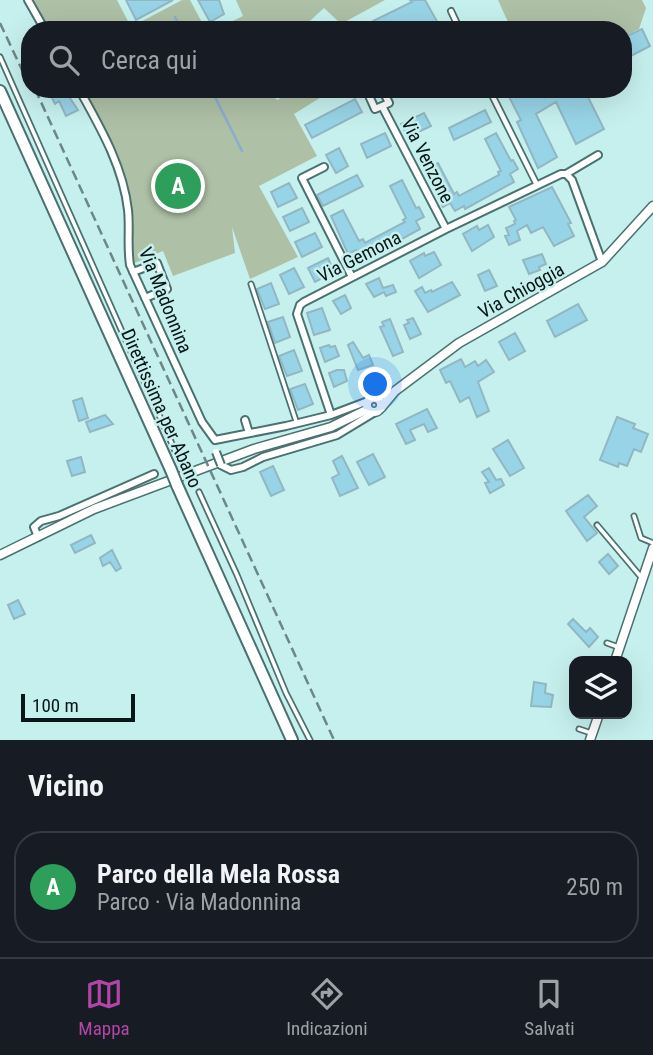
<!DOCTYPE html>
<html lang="it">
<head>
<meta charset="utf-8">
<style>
	:root { --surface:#171b24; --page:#242831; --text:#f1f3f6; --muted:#9ea1a6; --line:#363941; --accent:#b246a7 }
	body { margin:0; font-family:"Roboto Condensed",sans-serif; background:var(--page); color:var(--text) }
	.controls { position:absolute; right:21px; bottom:21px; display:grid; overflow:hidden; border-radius:14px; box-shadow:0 7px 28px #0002 }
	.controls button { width:63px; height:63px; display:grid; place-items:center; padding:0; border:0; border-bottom:2px solid var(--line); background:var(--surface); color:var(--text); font:35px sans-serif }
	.scale { position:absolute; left:21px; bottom:18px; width:114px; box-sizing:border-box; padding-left:7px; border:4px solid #071616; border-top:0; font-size:19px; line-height:24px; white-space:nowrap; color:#071616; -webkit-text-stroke:5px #c6f0ee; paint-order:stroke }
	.you { position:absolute; left:376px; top:385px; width:24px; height:24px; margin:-18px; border:5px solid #fff; border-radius:50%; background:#1a73e8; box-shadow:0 0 0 10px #1a73e833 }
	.badge { display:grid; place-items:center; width:46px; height:46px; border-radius:50%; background:var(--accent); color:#fff; font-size:23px; font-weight:700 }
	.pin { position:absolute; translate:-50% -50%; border:4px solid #fff; box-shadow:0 2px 7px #0006 }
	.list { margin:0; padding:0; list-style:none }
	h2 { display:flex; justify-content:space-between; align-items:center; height:91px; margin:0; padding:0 28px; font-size:30px }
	h2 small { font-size:23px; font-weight:400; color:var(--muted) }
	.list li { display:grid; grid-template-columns:46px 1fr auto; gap:21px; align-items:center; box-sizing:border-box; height:112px; margin:0 14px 14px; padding:0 14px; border:2px solid var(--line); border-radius:28px }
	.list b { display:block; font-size:26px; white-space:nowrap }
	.list p { margin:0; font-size:23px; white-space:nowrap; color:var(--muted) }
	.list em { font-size:23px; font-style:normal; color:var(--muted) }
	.icon { flex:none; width:38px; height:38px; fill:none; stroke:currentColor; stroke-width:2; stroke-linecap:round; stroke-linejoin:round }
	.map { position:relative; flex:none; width:653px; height:740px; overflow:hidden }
	.search { position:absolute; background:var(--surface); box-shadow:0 7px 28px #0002; left:21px; right:21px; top:21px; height:77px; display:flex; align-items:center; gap:18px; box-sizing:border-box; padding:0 24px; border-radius:28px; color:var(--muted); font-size:26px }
	.sheet { height:217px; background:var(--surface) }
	nav { display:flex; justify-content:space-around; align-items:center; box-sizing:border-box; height:98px; border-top:2px solid var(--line); background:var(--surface); font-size:19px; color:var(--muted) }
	nav a { display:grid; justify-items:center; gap:4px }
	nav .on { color:var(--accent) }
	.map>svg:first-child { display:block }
</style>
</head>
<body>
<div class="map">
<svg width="653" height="740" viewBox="0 0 653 740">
	<rect width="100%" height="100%" fill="#c6f0ee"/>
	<!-- green -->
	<path fill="#aec0a6" d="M29,0H117L131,27L182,0H190L206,30H46Z
		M236,0H385L341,24L324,8L300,30H214L243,16Z
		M498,0H642L646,8L639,29L623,37V30H533L508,22Z
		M79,89H257L278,100L289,89H331V91L294,114L317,156L259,186L298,257L250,279L232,227L235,253L173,276L163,251L130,265L128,213L119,169Z"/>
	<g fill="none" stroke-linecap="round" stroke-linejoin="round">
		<!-- stream -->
		<path stroke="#88add1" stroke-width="2.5" d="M175,17L181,30
			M211,89L242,151"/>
	</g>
	<!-- building -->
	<path fill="#98d4e7" stroke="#92b7c3" stroke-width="2" d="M126,0H173L136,20Z
		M198,0H219L224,14L210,22Z
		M410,0H425L439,25L427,30L423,26L416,30H368L373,21L412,2Z
		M642,29L650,46L623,60V38Z
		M60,89H64L78,110L66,116L59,101L55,104L50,94Z
		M505,89H584L604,129L576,144L556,102L536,114L557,157L538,168L517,122L521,120Z
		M355,99L362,112L312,138L305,125Z
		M485,110L491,122L454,140L449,128Z
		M424,113L431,126L408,137L401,124Z
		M385,133L391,146L367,158L361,144Z
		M496,133L511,161L513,160L518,169L510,174L514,182L465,209L464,206L455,211L450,203L443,207L426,169L438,163L454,194L457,192L459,196L499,175L498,172L501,171L485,139Z
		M339,148L348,166L336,173L326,155Z
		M357,175L363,186L323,206L317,195Z
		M402,180L416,208L419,207L424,217L416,221L420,229L371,256L369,254L360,258L356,250L348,254L331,216L343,210L359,241L363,239L365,243L405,222L403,220L406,218L390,186Z
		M289,183L297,198L278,207L271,192Z
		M552,187L571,223L568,224L574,236L554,246L543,227L531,233L527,225L517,231L520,240L509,245L505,236L509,235L506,228L515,224L514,221L516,220L509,207Z
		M302,208L309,222L290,231L283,217Z
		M488,225L494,237L472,251L463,234L477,226L479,230Z
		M315,233L322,247L302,257L295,242Z
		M434,252L441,265L419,278L410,261L424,253L425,256Z
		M542,254L546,264L539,267L540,270L529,274L523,260Z
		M328,258L334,272L315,282L308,268Z
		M294,268L304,287L289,294L280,275Z
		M489,270L497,286L485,291L478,275Z
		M379,278L383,288L393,285L396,292L386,296L384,292L374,297L366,284Z
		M452,282L460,295L428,312L415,291L422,287L425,293L431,290L432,292Z
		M271,283L279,304L265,309L257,289Z
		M345,295L351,308L341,314L333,301Z
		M578,304L587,320L555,337L547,321Z
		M322,308L330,330L314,335L307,313Z
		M283,317L290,337L275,343L268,322Z
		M413,318L421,334L410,339L404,325L409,323L407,320Z
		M390,319L403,352L393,356L380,327L384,326L382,322Z
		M515,333L525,351L509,360L499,342Z
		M353,342L363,358L369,355L373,365L358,370L348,345Z
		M329,345L330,347L335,346L339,356L325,362L320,348Z
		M294,350L302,371L287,376L279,356Z
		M461,359L465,367L475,361L478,366L486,360L494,372L478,382L489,411L477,417L469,397L460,402L450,381L446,383L440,370Z
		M337,370H344L347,381L334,387L329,373Z
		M305,384L313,404L298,410L290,389Z
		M82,398L88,418L79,421L73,401Z
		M427,409L437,428L428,432L424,424L410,430L415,440L406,444L396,424Z
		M105,415L113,424L90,432L86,422Z
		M617,417L635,424L633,428L648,434L641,452L634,449L627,466L619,463L618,467L600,460Z
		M508,440L524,468L510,476L493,449Z
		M373,454L385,477L369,485L357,462Z
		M342,456L358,488L340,496L332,478L339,474L333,461Z
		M81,457L85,472L72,476L67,461Z
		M273,466L284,490L271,496L260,472Z
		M489,468L496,480L501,479L504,485L490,493L485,483L489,482L482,472Z
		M588,495L597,506L584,517L597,533L587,541L566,511Z
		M91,535L95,543L75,553L71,545Z
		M112,550L121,568L116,571L110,562L103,566L100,558Z
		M608,554L618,566L609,574L599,562Z
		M18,600L25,614L14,619L8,605Z
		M573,619L586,632L590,628L598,637L589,647L568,624Z
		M534,682L546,684L545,693L553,695L551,707L531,706Z"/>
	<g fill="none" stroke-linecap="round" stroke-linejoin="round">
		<!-- service casing -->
		<g stroke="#4a716f" stroke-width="7">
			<path id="service" d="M0,57L176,453
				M251,284L297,424
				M199,492L237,575L286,693L310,740
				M634,516L641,538L653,543
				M597,525L641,577
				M607,643L618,647
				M579,729L591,733"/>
		</g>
		<!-- pedestrian casing -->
		<g stroke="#4a716f" stroke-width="8">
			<path id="pedestrian" d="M451,11L460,30
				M489,89L537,185"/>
		</g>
		<!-- minor casing -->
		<g stroke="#4a716f" stroke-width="10">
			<path id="minor" d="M28,0L45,30
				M79,89C100,127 123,166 128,210C130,228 127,246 130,265L202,422L215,440
				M366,89L375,109L389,103L382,89
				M382,106L446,229
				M324,167L302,178L352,277
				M566,174L598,155
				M133,272L157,263L167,289L145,298
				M331,415L297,314L300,305L304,302L446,229L561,174H566L572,180L602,262
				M245,420L249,433
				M215,440L286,426L331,415L368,401
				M221,465L231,470L243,467L263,457L337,435L375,412
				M38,537L34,527L41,521L59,516L154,474"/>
		</g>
		<!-- tertiary casing -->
		<g stroke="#4a716f" stroke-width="11">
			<path id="tertiary" d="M367 405a7 7 0 1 1 14 0a7 7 0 1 1-14 0Z
				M381,408L395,391L459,343L602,262L653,206
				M0,555L94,509L254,449L331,427L368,409
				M615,661L653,548
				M590,740L599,714"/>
		</g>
		<!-- trunk casing -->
		<g stroke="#4a716f" stroke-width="14">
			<path id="trunk" d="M0,91L171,470
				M177,485L292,740"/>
		</g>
		<!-- service -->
		<use href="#service" stroke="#fff" stroke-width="3.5"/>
		<!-- pedestrian -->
		<use href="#pedestrian" stroke="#fff" stroke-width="4.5"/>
		<!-- minor -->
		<use href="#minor" stroke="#fff" stroke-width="6"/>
		<!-- tertiary -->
		<use href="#tertiary" stroke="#fff" stroke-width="8"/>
		<!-- trunk -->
		<use href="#trunk" stroke="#fff" stroke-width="10"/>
		<!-- rail -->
		<path stroke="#6b8887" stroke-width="2.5" stroke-dasharray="10 5" stroke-linecap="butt" d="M0,23L30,87
			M35,89L334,740"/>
		<!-- minor-bridge casing -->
		<g stroke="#4a716f" stroke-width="10" stroke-linecap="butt">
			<path id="minor-bridge" d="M216,452L221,465"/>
		</g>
		<!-- trunk-bridge casing -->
		<g stroke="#4a716f" stroke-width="14" stroke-linecap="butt">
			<path id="trunk-bridge" d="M171,470L177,485"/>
		</g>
		<!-- minor-bridge -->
		<use href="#minor-bridge" stroke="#fff" stroke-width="6"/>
		<!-- trunk-bridge -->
		<use href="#trunk-bridge" stroke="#fff" stroke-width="10"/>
	</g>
	<g text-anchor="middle" stroke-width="5" stroke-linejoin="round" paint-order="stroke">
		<!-- street labels -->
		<g font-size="19" fill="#071616" stroke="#c6f0ee">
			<text transform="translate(428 160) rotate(63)" y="7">Via Venzone</text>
			<text transform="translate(359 256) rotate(-27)" y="7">Via Gemona</text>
			<text transform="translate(521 290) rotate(-29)" y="7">Via Chioggia</text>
			<text transform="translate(166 300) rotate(68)" y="7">Via Madonnina</text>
			<text transform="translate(162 408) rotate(66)" y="7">Direttissima per Abano</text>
		</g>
	</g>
</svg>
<div class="controls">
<button><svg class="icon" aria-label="layers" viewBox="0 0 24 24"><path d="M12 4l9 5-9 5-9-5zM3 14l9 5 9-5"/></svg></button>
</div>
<div class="scale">100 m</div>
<div class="you"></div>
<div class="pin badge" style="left:178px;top:186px;background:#2e9e5b">A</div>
<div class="search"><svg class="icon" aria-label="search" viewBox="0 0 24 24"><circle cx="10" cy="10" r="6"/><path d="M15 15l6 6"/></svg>Cerca qui</div>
</div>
<section class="sheet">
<h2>Vicino<small></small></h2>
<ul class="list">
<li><span class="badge" style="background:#2e9e5b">A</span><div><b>Parco della Mela Rossa</b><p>Parco · Via Madonnina</p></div><em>250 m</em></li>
</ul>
</section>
<nav>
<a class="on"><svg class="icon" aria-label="map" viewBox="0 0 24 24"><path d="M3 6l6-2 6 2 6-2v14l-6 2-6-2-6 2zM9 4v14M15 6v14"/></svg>Mappa</a>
<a><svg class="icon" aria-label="directions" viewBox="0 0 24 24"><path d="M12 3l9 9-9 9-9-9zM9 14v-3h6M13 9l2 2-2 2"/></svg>Indicazioni</a>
<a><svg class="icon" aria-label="saved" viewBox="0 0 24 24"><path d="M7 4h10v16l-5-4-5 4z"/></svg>Salvati</a>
</nav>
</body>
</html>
